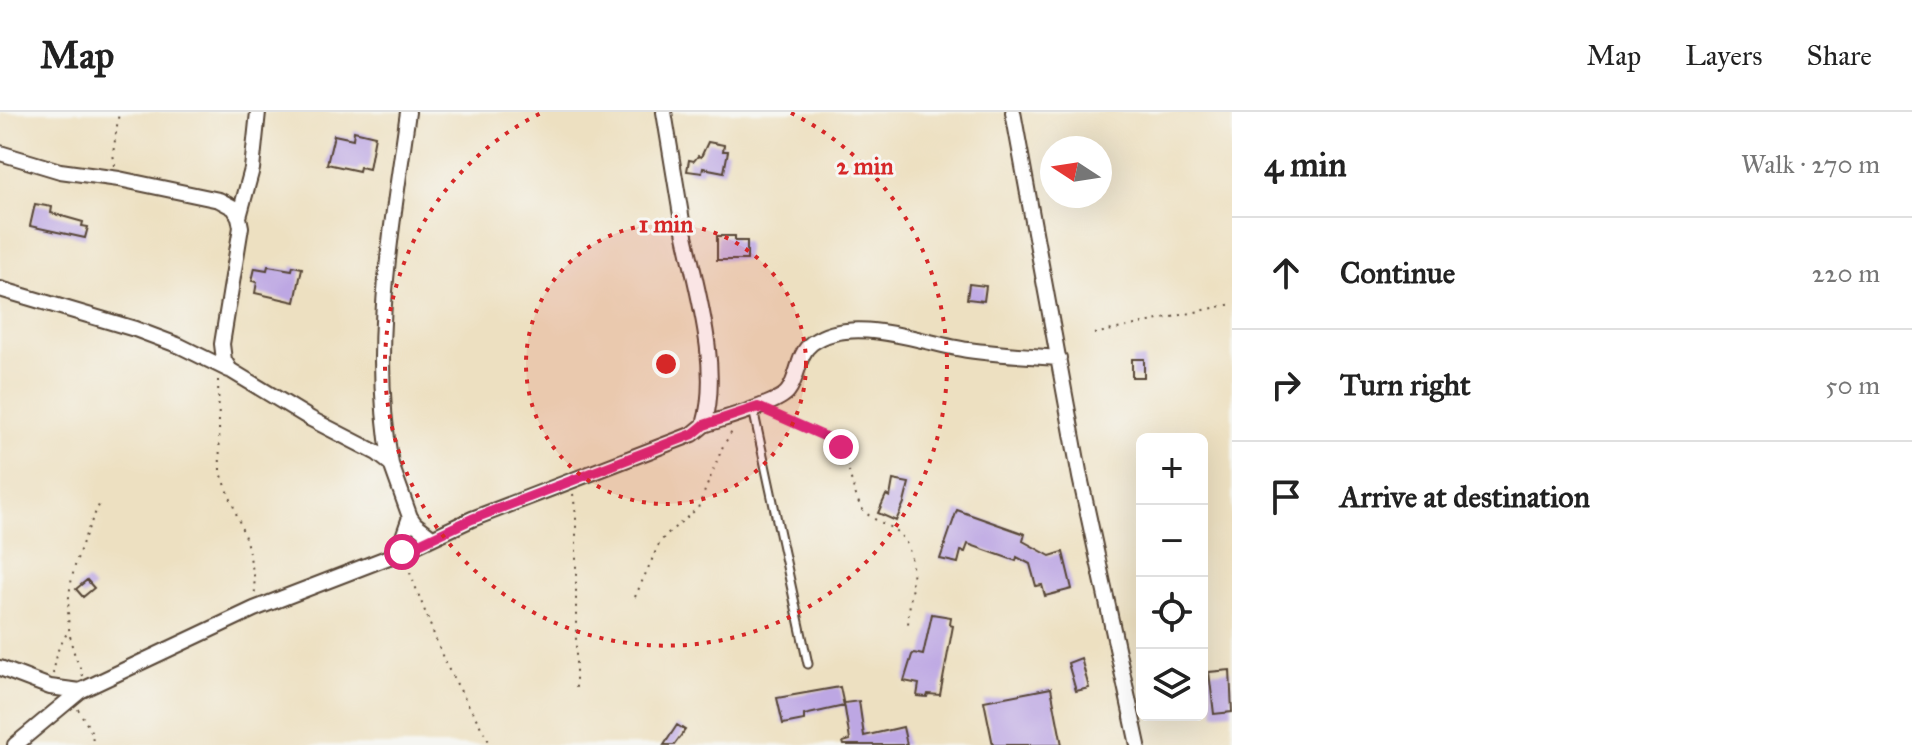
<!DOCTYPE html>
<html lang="en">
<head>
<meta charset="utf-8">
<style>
	:root { --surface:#fff; --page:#f6f6f6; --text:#222; --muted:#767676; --line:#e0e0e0 }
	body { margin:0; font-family:"IM FELL Great Primer",serif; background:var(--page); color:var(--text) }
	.controls { position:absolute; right:24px; bottom:24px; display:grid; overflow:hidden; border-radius:12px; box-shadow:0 8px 32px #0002 }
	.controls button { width:72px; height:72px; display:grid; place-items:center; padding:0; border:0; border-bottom:2px solid var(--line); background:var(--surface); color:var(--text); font:40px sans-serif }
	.compass { position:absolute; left:1040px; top:24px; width:72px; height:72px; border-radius:50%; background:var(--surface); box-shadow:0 8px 32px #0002; rotate:282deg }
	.stop { position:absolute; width:24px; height:24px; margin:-18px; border:6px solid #db2777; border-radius:50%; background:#fff }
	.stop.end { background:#db2777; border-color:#fff; box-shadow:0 2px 8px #0008 }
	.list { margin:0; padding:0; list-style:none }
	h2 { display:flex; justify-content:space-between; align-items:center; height:104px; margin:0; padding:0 32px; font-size:34px }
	h2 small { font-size:26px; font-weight:400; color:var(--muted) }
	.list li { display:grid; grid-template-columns:52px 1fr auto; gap:24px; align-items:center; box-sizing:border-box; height:112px; padding:0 32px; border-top:2px solid var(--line) }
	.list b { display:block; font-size:30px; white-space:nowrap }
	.list em { font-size:26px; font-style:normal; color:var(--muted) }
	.icon { flex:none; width:44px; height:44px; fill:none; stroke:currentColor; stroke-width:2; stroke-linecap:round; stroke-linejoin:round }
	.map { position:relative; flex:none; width:1232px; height:633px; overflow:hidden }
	header { display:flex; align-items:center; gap:48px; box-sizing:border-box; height:112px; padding:0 40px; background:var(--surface); border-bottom:2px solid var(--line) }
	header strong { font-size:38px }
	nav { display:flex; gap:44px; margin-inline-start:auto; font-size:28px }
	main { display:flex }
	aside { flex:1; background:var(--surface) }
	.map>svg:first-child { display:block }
</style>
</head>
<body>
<header>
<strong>Map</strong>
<nav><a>Map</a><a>Layers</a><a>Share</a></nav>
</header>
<main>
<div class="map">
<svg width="1232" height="633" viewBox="0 0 1232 633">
	<rect width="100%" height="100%" fill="#f6f6f2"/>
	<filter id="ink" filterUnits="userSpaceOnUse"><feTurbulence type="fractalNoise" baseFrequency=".0125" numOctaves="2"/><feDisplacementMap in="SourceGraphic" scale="16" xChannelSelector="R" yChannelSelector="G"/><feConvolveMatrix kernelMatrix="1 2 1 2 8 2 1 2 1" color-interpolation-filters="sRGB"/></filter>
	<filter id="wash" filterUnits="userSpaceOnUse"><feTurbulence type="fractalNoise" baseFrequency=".006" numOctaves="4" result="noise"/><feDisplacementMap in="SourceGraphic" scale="32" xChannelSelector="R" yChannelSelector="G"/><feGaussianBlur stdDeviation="1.8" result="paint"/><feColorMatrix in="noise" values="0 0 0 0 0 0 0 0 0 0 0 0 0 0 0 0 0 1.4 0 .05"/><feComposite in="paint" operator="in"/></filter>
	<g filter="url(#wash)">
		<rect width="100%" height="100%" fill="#ede0c1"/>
		<g id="blocks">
			<!-- building -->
			<path fill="#bda7e3" d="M354,19L375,24L369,57L360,55L359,59L327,52L334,23L353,27Z
				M708,30L724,33L723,39H728L724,60L703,56L702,61L687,59L689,48L694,49L698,44L701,45Z
				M35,92L52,95L51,101L83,110L82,114L88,115L85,126L30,114Z
				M717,124H735V129H747V148H717Z
				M268,154L292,158L293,154L302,156L295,190L255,181L257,170L252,169L255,156L267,158Z
				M969,172L986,174L984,189L967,187Z
				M1132,247H1144V265H1132Z
				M893,368L909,371L904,391L896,409L878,401L886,383L890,385Z
				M957,398L1025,422L1023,429L1050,444L1063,440L1072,477L1045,484L1042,473L1036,474L1030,452L1017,445L1016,449L968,432L965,440L961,439L958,451L940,447Z
				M87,468L94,476L83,485L76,477Z
				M932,502L951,505L950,513L953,514L940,583L928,582L927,585L917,584L919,572L904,569L912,543L914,541L923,543Z
				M1081,546L1089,576L1076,579L1068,551Z
				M1230,558L1232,600L1214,602L1209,560Z
				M840,575L844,594L804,603V608L783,612L777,586Z
				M1051,576L1062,633H993L984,589Z
				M859,589L864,624L903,615L907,633H844L843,630L850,628L844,591Z
				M677,613L685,618L674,633H664Z"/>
		</g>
	</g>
	<g filter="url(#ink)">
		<use href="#blocks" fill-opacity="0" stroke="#564536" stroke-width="2"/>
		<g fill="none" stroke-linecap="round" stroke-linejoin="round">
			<!-- service casing -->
			<g stroke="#564536" stroke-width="11">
				<path id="service" d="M753,297L808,552"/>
			</g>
			<!-- minor casing -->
			<g stroke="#564536" stroke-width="18">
				<path id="minor" d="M1013,0L1080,365L1138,633
					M0,41L60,59L119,67L219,88L234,96L239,105L241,115L222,232L224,248L230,258L311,307L377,341L391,352L410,405L415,412L432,425
					M239,105L252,57L258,0
					M0,177L135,217L180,234L229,258
					M704,313C721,307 779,292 788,279C799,265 797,242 812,231C853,201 924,232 968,238C998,242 1029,244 1059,246
					M391,352C369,234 392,117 408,0
					M397,442L410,405
					M0,556L50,575L80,579
					M15,633L80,579L254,497L402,440L472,407L693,322L704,313C722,253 694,170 682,109C676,73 670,36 664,0"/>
			</g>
			<!-- path -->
			<path stroke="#564536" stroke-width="2" stroke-dasharray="2 6" stroke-linecap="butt" d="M115,54L113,42L119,0
				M1094,222L1232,192
				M218,268L220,358L246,428L254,463L255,483
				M778,303L841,335C849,353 852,379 861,395C868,407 886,411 897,420C923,441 908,487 908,516
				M573,382L576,403V578
				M407,453L445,551L491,633
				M635,485L660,430L667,422L698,396L723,334L733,318
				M53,562L58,538L68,519
				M83,564C79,552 73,541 71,529C61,480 79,435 100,391
				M78,597L91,619L94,633"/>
			<!-- service -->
			<use href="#service" stroke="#fff" stroke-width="7"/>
			<!-- minor -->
			<use href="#minor" stroke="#fff" stroke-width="14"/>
		</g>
	</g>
	<g fill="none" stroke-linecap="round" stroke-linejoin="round" filter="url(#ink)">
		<!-- route -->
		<path stroke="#db2777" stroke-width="10" d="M402,440L472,407L693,322L704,313L758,295L835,329L841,335"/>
	</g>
	<!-- distance rings -->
	<circle cx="666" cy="252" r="140" fill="#d62828" fill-opacity=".12"/>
	<g fill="none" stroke="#d62828" stroke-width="4" stroke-dasharray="4 8">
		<circle cx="666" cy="252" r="140"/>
		<path d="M791 1A281 281 0 1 1 541 1"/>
	</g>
	<circle cx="666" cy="252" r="12" fill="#d62828" stroke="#f6f6f2" stroke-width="4"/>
	<g font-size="24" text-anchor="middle" font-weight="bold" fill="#d62828" stroke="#f6f6f2" stroke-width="6" stroke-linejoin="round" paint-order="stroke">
		<text x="865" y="62">2 min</text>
		<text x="666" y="120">1 min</text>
	</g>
</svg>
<div class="controls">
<button>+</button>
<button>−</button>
<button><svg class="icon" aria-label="locate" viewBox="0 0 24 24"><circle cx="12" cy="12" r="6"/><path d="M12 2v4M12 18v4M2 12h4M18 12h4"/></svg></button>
<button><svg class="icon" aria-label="layers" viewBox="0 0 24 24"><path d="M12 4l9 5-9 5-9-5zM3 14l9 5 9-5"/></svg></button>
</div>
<svg class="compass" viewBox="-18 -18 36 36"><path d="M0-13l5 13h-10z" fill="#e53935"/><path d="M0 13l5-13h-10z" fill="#767676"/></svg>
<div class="stop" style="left:402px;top:440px"></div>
<div class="stop end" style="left:841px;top:335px"></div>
</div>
<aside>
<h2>4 min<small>Walk · 270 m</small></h2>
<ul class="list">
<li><svg class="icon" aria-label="ahead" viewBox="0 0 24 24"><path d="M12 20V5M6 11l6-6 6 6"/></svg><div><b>Continue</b></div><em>220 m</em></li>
<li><svg class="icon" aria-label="right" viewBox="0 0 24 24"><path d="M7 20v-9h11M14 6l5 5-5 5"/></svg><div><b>Turn right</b></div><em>50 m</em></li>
<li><svg class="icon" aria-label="arrive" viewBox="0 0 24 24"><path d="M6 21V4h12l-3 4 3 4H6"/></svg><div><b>Arrive at destination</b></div></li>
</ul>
</aside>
</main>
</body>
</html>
